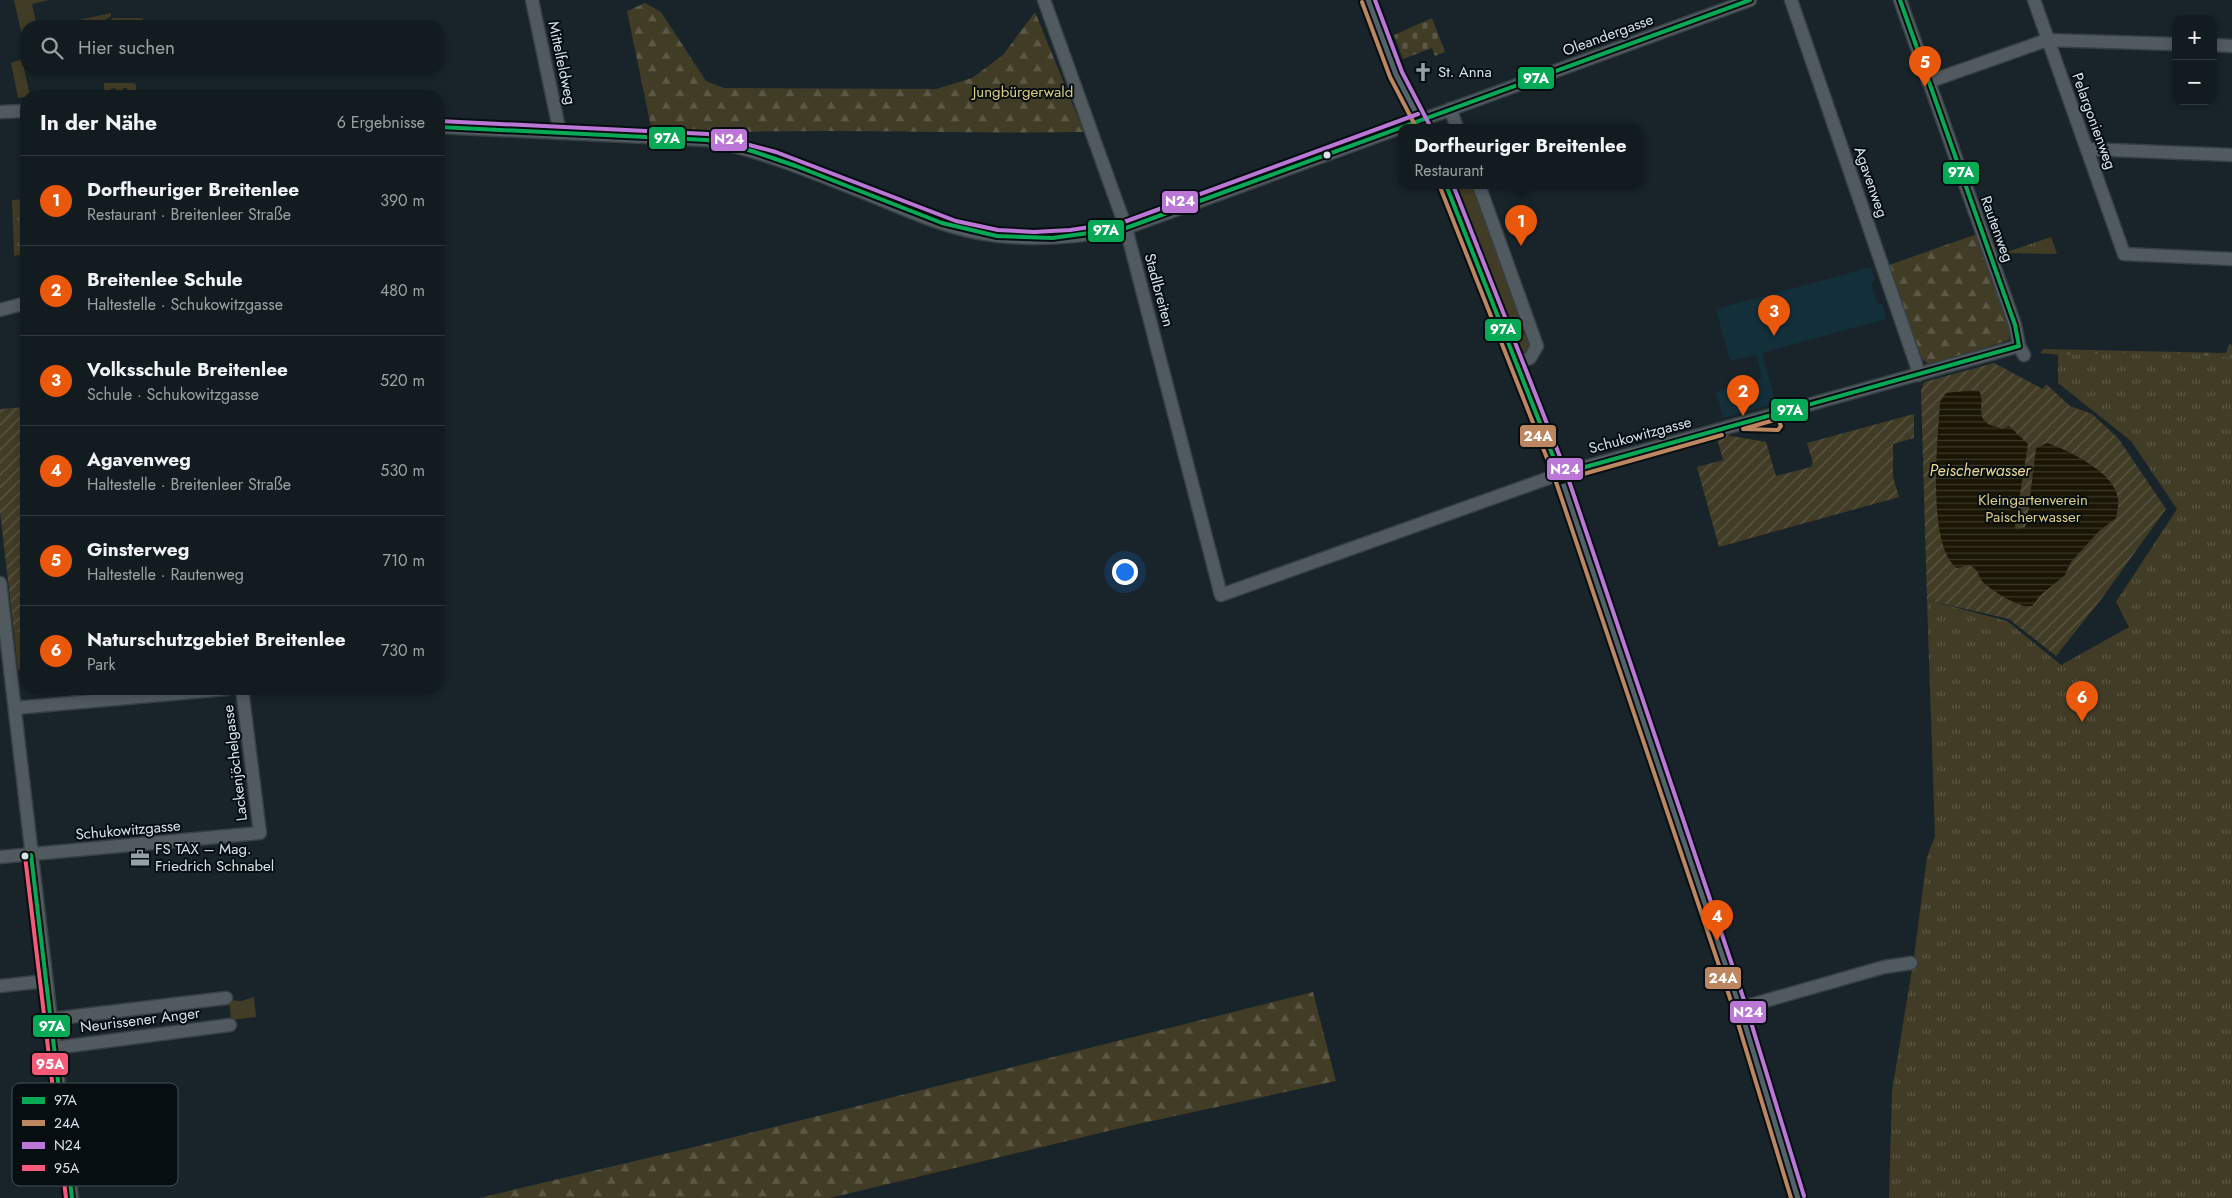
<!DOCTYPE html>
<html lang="de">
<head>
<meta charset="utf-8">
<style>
	:root { --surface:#121b1f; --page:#1b2428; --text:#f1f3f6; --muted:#9ca1a4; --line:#31393d; --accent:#ea580c }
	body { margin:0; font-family:Jost,sans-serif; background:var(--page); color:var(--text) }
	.controls { position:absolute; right:15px; top:15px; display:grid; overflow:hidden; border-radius:10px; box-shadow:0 2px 8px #0003 }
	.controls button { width:45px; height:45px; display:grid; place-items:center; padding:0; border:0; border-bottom:1px solid var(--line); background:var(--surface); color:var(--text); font:25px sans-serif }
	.you { position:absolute; left:1124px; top:571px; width:18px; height:18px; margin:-12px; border:4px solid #fff; border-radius:50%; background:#1a73e8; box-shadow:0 0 0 8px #1a73e833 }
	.badge { display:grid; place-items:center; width:32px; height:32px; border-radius:50%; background:var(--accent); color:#fff; font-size:16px; font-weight:700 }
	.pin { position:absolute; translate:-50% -41px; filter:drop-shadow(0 1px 2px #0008) }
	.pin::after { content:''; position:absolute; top:26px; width:18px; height:15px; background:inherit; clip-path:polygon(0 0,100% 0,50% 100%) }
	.popup { position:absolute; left:1398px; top:124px; width:245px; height:65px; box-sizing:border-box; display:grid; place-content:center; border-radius:10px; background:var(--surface); filter:drop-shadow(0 1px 4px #0005); font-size:16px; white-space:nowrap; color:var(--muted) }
	.popup b { font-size:19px; color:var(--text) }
	.popup::after { content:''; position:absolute; left:50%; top:100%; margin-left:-10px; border:10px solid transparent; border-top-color:var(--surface) }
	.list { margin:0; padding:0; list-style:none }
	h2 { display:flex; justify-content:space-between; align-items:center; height:65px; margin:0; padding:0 20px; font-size:21px }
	h2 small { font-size:16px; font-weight:400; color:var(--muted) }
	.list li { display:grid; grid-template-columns:32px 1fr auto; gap:15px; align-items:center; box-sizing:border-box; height:90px; padding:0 20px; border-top:1px solid var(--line) }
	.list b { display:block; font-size:19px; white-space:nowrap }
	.list p { margin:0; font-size:16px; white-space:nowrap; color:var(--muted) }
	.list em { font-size:16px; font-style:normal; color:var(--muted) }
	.icon { flex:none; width:28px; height:28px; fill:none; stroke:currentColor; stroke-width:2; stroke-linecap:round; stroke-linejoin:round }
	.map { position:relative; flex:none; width:2232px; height:1198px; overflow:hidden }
	.search { position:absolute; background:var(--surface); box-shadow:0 2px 8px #0003; left:20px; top:20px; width:425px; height:55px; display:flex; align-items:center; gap:12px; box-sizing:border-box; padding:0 18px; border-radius:20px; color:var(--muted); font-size:19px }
	.panel { position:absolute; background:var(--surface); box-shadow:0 2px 8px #0003; left:20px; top:90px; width:425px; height:605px; border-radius:20px }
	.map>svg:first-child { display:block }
</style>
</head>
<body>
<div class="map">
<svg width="2232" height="1198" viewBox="0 0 2232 1198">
	<defs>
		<pattern id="forest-firs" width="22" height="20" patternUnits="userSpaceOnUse" patternTransform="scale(1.25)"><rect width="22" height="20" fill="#413c26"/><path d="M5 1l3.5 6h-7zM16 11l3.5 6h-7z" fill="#5c5846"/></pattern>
		<pattern id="cemetery-stones" width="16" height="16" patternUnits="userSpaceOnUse" patternTransform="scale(1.25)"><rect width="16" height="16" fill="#413c26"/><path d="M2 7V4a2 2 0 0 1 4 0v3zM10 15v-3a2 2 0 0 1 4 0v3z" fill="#5c5846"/></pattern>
		<pattern id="park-tufts" width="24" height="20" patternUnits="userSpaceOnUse" patternTransform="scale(1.25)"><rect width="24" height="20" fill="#413c26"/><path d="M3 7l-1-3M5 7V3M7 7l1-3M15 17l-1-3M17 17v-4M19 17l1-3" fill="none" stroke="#5c5846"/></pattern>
		<pattern id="garden-furrows" width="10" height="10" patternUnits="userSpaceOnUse" patternTransform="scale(1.25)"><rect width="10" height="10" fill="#413c26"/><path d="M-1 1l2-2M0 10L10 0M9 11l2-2" fill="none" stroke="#5c5846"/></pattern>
		<pattern id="water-rules" width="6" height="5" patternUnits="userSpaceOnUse" patternTransform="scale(1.25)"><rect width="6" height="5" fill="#1b1604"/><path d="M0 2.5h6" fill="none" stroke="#3b3829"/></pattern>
	</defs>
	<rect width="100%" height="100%" fill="#182429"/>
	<!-- built -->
	<path fill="#132f3a" d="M1871,267L1875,280L1871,282L1878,305L1883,304L1886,319L1762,353L1776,403L1723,418L1716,392L1762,378L1756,355L1730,361L1716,309Z"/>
	<!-- grass -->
	<path fill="#413c26" d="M14,0H49L32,4L37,26H26L25,35L22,36Z
		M111,13V16L97,26H59V24Z
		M113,18H143L145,26H105Z
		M22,59L30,96L18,98L11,63Z
		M104,83H134L136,85V94H128L127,88H123V94H116V88L111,89V94H104Z
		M1457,185L1462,187L1473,185L1521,319L1517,321L1522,335L1526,333L1530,345L1527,353L1519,350Z
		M26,631V669L18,670L14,633Z
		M254,997L256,1017L231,1020L229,1000L241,1001Z"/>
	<!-- forest -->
	<path fill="url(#forest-firs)" d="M645,3L661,12L706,81L724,88L936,89L972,78L1003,55L1035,12L1084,132C960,134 836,128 711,133L700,135L652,132L627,11Z
		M1977,234L2010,327L2009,340L1930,365L1922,359L1889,265Z
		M2229,344L2232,345V374L2041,353L2043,349L2226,353Z
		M1313,992L1336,1081L1129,1126L830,1198H479L698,1146Z"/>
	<!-- cemetery -->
	<path fill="url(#cemetery-stones)" d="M1432,18L1445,52L1435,56L1432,48L1403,59L1394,35Z"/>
	<!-- park -->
	<path fill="url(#park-tufts)" d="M26,199V253L14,256L12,200Z
		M2051,237L2057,254L2004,253Z
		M2165,352L2232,358V1198H1889L1892,1091L1914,957L1927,857L1935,836L1927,600L2007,621L2061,665L2129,627L2116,602L2177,509L2131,441L2058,383V355Z"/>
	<!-- garden -->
	<path fill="url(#garden-furrows)" d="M1994,363L2043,389L2046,384L2070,406L2092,414L2118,438L2166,509L2102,598L2056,656L2009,619L1927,600L1921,391L1924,382Z
		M26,407V631L14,633L0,511V409Z
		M1914,414V438L1893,444V477L1899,497L1719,547L1697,467L1723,460L1717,438L1726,435L1766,442L1776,476L1811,467L1813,463L1807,443Z"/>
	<!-- water -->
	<path fill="url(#water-rules)" d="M1974,390L1979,391C1986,402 1974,416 1990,425C1994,427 1998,426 2002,429L2009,426L2028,444L2015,526L2016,529L2025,527L2027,521L2036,448L2047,443C2068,450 2116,473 2118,499C2119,505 2117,512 2116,518L2099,531L2071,562L2065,575L2041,595L2032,606C2020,609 1992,591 1983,582C1978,577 1979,570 1971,566C1966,563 1963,568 1957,568C1926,546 1938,438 1940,402L1946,393Z"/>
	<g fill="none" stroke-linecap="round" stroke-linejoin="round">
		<!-- minor casing -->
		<g stroke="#374044" stroke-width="15">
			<path id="minor" d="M532,0L560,133
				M1044,0L1126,228L1221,595L1560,474L2019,346
				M1791,0L1916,364L1918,375
				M1900,0L2015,325L2019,346L2024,355
				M2034,0L2124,254L2232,259
				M2213,45L2232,46
				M1928,82L2047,40L2176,44
				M1450,109L1457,127
				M0,112L26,111
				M439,127L707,140C768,152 824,177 882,200C914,213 945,227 979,233C1028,242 1077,238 1126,228L1750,0
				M2087,149L2232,155
				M1479,185L1537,346L1530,358L1518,362
				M0,310L26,303
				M0,583L72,1198
				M15,708L227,689
				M0,857L260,833L242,689
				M0,986L46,981
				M1740,1008L1884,967L1911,963
				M51,1019L226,998
				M54,1048L230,1025"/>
		</g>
		<!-- major casing -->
		<g stroke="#374044" stroke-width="19">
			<path id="major" d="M1368,0L1396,75L1423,127
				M1446,185L1560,474L1740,1008L1798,1198"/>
		</g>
		<!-- minor -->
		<use href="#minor" stroke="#505a5f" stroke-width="12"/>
		<!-- major -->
		<use href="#major" stroke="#536168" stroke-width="16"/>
		<!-- bus-1 casing -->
		<g stroke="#060e12" stroke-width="8">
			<path id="bus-1" d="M1900,0L2015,325L2019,346
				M439,127L707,140L752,151L796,166L942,223L997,236L1052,238L1126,228L1750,0
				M1446,185L1560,474
				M1560,474L2019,346
				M31,855L72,1198"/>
		</g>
		<!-- bus-2 casing -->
		<g stroke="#060e12" stroke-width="8">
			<path id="bus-2" d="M1362,2L1390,77L1416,127
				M1440,187L1554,476L1734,1010L1791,1198
				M1778,419L1781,426L1778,430L1743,429Z
				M1562,480L1722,435"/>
		</g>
		<!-- bus-3 casing -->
		<g stroke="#060e12" stroke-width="8">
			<path id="bus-3" d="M1375,0L1402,72L1429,124
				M439,121L708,134L776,152L956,221L998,230L1034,232L1070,230L1124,222L1418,114
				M1453,185L1566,472L1746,1006L1804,1196"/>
		</g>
		<!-- bus-4 casing -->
		<g stroke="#060e12" stroke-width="8">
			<path id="bus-4" d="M25,856L66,1198"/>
		</g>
		<!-- bus-1 -->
		<use href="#bus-1" stroke="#06aa56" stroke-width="4"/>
		<!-- bus-2 -->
		<use href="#bus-2" stroke="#bb8660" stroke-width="4"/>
		<!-- bus-3 -->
		<use href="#bus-3" stroke="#ba77d6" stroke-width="4"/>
		<!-- bus-4 -->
		<use href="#bus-4" stroke="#f75a77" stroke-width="4"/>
	</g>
	<!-- icons -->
	<defs>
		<g id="church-bare" transform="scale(1.5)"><path d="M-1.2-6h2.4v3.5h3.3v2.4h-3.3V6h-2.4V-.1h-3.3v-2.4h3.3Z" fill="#94a0a6" stroke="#060e12" stroke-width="2.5" paint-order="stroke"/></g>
		<g id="office-bare" transform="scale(1.5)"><path d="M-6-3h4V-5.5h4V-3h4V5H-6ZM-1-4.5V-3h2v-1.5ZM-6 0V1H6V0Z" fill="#94a0a6" stroke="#060e12" stroke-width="2.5" paint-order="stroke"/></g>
	</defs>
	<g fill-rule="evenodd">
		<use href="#church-bare" x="1423" y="72"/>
		<use href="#office-bare" x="140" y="858"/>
	</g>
	<!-- markers -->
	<g fill="#d6e3e9" stroke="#060e12" stroke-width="2">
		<circle cx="1327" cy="155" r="4.5"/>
		<circle cx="25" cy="856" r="4.5"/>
	</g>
	<g text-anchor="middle" stroke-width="4" stroke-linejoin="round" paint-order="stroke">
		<!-- street labels -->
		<g font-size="15" fill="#d6e3e9" stroke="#060e12">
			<text transform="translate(1608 35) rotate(-20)" y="5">Oleandergasse</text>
			<text transform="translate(562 63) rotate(78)" y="5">Mittelfeldweg</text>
			<text transform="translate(2094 121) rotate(70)" y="5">Pelargonienweg</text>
			<text transform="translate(1871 182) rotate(71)" y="5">Agavenweg</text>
			<text transform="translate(1997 229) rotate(70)" y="5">Rautenweg</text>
			<text transform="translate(1159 290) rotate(75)" y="5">Stadlbreiten</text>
			<text transform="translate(1640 435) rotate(-15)" y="5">Schukowitzgasse</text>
			<text transform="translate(235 763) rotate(-97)" y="5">Lackenjöchelgasse</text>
			<text transform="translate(128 830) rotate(-5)" y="5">Schukowitzgasse</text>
			<text transform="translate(140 1020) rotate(-7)" y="5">Neurissener Anger</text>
		</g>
		<!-- poi labels -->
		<g font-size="15" fill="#d6e3e9" stroke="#060e12" text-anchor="start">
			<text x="1438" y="77">St. Anna</text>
			<text x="155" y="854">FS TAX – Mag.<tspan x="155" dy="17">Friedrich Schnabel</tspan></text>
		</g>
		<!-- park labels -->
		<g font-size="15" fill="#decc81" stroke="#060e12">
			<text x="1023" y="97">Jungbürgerwald</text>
			<text x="2033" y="505">Kleingartenverein<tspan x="2033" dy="17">Paischerwasser</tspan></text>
		</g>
		<!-- water labels -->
		<g font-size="16" font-style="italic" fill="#ecd98d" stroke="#060e12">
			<text x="1980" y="476">Peischerwasser</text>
		</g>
	</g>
	<!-- legend -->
	<rect x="12" y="1083" width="166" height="103" rx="8" fill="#060e12" stroke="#444e52" stroke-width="1"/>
	<rect x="22" y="1097" width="23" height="7" fill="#06aa56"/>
	<rect x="22" y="1120" width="23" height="6" fill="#bb8660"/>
	<rect x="22" y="1142" width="23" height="7" fill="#ba77d6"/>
	<rect x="22" y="1165" width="23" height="6" fill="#f75a77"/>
	<g font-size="14" fill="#d6e3e9">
		<text x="54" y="1105">97A</text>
		<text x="54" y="1128">24A</text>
		<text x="54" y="1150">N24</text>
		<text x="54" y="1173">95A</text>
	</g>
	<g stroke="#060e12" stroke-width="2">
		<rect x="1517" y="66" width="38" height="24" rx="5" fill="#06aa56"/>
		<rect x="648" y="126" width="38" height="24" rx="5" fill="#06aa56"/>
		<rect x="710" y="128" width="38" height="24" rx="5" fill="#ba77d6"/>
		<rect x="1942" y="161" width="38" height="24" rx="5" fill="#06aa56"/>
		<rect x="1161" y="190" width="38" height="24" rx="5" fill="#ba77d6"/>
		<rect x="1087" y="219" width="38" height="24" rx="5" fill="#06aa56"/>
		<rect x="1484" y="318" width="38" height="24" rx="5" fill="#06aa56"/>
		<rect x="1770" y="398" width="39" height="24" rx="5" fill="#06aa56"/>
		<rect x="1519" y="424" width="38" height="24" rx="5" fill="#bb8660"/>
		<rect x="1546" y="457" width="38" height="24" rx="5" fill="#ba77d6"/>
		<rect x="1704" y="966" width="38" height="24" rx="5" fill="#bb8660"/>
		<rect x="1729" y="1000" width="38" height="24" rx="5" fill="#ba77d6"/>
		<rect x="32" y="1014" width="39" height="24" rx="5" fill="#06aa56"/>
		<rect x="31" y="1052" width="38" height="24" rx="5" fill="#f75a77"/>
	</g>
	<g font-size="14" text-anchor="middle" font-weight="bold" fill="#fff">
		<text x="1536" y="83">97A</text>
		<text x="667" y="143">97A</text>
		<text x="729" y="144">N24</text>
		<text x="1961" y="177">97A</text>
		<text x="1180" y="206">N24</text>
		<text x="1106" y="235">97A</text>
		<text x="1503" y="334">97A</text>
		<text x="1790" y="415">97A</text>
		<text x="1538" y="441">24A</text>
		<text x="1565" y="474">N24</text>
		<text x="1723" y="983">24A</text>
		<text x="1748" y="1017">N24</text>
		<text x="52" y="1031">97A</text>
		<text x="50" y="1069">95A</text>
	</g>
</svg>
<div class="controls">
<button>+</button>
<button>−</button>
</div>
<div class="you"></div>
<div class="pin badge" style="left:1521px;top:246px">1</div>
<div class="popup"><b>Dorfheuriger Breitenlee</b>Restaurant</div>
<div class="pin badge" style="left:1743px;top:416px">2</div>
<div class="pin badge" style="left:1774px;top:336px">3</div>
<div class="pin badge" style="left:1717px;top:941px">4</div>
<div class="pin badge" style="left:1925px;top:87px">5</div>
<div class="pin badge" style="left:2082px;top:722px">6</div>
<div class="search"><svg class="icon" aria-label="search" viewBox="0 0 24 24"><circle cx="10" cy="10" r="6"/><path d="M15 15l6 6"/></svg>Hier suchen</div>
<section class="panel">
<h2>In der Nähe<small>6 Ergebnisse</small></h2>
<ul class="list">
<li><span class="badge">1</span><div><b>Dorfheuriger Breitenlee</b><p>Restaurant · Breitenleer Straße</p></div><em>390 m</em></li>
<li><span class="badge">2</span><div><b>Breitenlee Schule</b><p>Haltestelle · Schukowitzgasse</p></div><em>480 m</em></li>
<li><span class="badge">3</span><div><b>Volksschule Breitenlee</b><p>Schule · Schukowitzgasse</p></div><em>520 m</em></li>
<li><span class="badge">4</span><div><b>Agavenweg</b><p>Haltestelle · Breitenleer Straße</p></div><em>530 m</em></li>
<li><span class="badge">5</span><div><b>Ginsterweg</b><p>Haltestelle · Rautenweg</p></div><em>710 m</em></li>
<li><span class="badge">6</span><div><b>Naturschutzgebiet Breitenlee</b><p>Park</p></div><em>730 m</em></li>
</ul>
</section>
</div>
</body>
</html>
